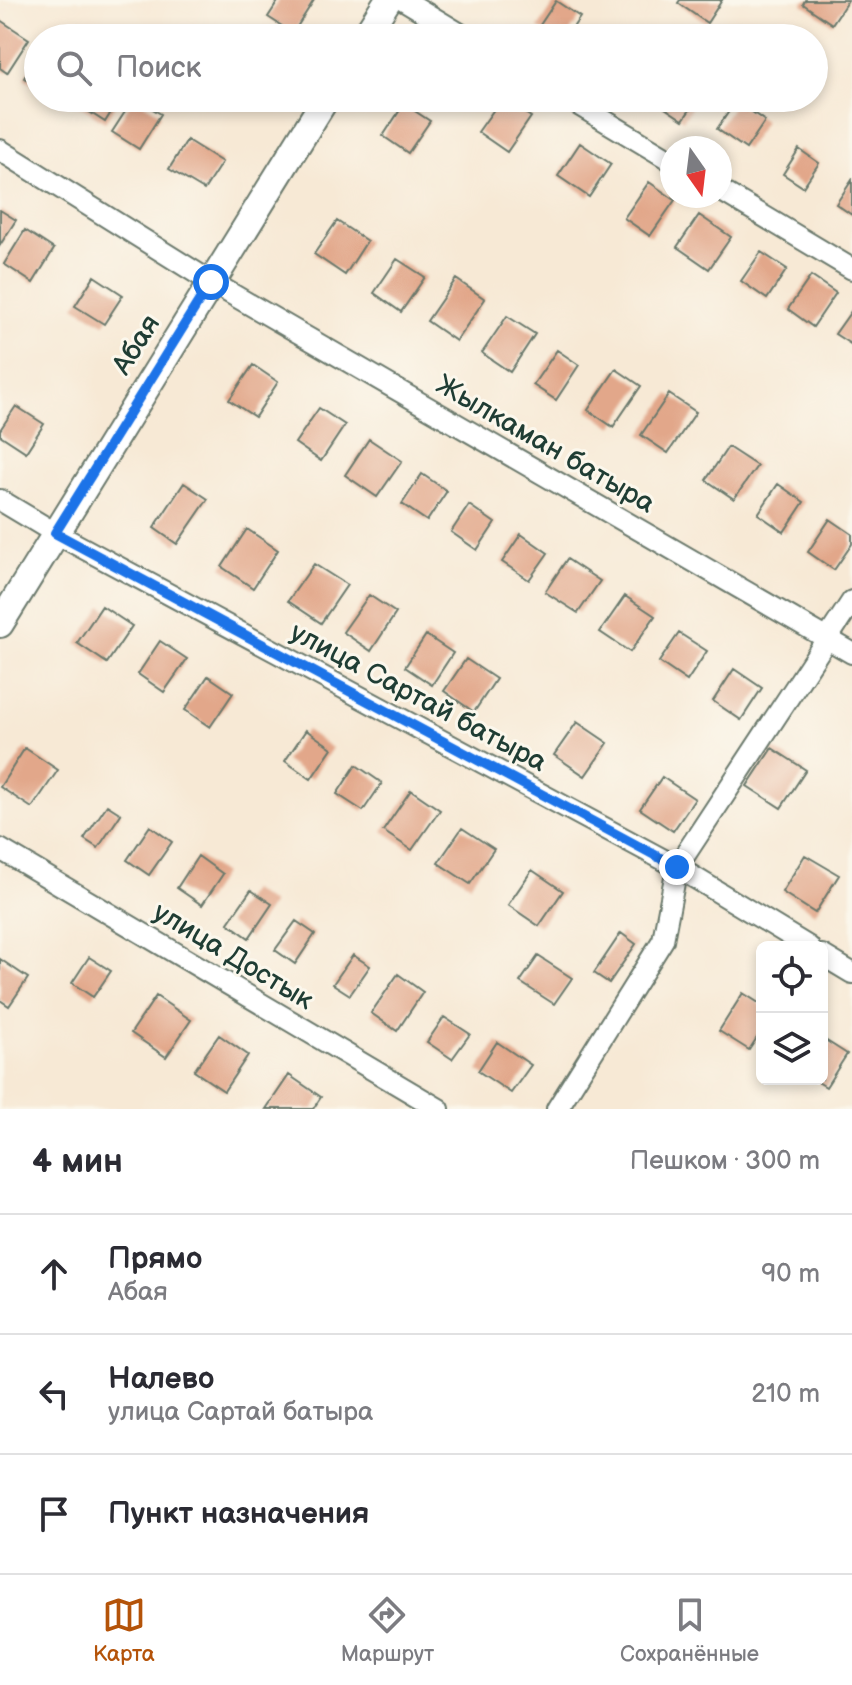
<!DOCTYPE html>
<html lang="ru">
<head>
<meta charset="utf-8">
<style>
	:root { --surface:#fff; --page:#f7f7f7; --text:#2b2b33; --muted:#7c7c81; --line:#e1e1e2; --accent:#b45309 }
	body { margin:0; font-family:"Balsamiq Sans",sans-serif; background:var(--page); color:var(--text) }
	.controls { position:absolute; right:24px; bottom:24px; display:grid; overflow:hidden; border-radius:12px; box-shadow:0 4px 12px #0003 }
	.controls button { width:72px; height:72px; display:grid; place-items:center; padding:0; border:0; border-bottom:2px solid var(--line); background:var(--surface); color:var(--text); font:40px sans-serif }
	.compass { position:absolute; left:660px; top:136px; width:72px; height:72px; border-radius:50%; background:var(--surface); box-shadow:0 4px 12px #0003; rotate:166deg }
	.stop { position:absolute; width:24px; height:24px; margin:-18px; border:6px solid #1a73e8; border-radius:50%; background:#fff }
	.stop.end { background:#1a73e8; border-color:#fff; box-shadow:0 2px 8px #0008 }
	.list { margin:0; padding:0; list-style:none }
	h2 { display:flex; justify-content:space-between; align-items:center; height:104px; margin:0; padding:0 32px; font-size:34px }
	h2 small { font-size:26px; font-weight:400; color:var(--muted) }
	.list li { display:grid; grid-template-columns:52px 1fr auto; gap:24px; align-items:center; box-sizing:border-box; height:120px; padding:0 32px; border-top:2px solid var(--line) }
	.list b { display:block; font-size:30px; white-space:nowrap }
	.list p { margin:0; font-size:26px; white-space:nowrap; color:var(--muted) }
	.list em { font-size:26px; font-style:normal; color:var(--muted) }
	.icon { flex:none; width:44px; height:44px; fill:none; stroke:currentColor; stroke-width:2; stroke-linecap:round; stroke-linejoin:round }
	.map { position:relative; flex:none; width:852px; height:1109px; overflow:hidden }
	.search { position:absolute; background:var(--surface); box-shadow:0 4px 12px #0003; left:24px; right:24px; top:24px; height:88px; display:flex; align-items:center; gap:20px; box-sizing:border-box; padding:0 28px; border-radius:44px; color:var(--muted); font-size:30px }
	.sheet { height:464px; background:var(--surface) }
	nav { display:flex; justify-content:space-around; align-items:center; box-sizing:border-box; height:112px; border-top:2px solid var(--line); background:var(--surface); font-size:22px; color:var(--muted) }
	nav a { display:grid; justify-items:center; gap:4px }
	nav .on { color:var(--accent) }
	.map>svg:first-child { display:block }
</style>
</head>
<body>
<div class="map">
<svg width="852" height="1109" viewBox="0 0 852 1109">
	<rect width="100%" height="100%" fill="#fbf7ec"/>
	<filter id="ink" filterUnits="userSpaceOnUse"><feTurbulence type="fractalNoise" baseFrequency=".0125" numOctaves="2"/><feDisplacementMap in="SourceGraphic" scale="16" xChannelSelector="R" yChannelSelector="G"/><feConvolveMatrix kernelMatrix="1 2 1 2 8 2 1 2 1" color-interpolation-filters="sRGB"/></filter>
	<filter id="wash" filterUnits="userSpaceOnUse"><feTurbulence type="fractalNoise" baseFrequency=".006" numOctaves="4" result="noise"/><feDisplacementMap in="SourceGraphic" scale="32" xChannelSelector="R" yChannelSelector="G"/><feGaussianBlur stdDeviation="1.8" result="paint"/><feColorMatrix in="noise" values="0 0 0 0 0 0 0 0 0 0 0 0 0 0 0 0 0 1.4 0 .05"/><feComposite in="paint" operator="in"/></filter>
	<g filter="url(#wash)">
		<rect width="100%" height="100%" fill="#f7e9d5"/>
		<g id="blocks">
			<!-- building -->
			<path fill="#e2a78a" d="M279,0H314L293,33L268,17Z
				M680,0H722L707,23L678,3Z
				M805,0H848L832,24L803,4Z
				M556,1L580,17L566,38H553L538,28Z
				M0,20L29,39L7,73L0,68Z
				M38,56V87L24,78Z
				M81,98H120L105,122L77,104Z
				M134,98L161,114L139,149L112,132Z
				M502,98L531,117L507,152L478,132Z
				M650,98H698L683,120Z
				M736,101L765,121L746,149L717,129Z
				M404,104L430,121L408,153L383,136Z
				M187,140L222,162L204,190L169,169Z
				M580,143L611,164L589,197L558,176Z
				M799,149L819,163L803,187L783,174Z
				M852,180V215L836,204Z
				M649,182L675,200L650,236L624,218Z
				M0,210L16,220L0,245Z
				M699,215L731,237L709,269L677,247Z
				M337,221L367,241L345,275L314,254Z
				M25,230L54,249L33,283L4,264Z
				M761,252L787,269L767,299L741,281Z
				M397,259L425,277L401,312L374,293Z
				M94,276L123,295L104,324L75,306Z
				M811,276L836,293L813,327L788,309Z
				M456,279L485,299L456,341L427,321Z
				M852,310V345L835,334Z
				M507,316L535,334L510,372L482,353Z
				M557,350L579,365L556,400L533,385Z
				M253,365L278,382L255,417L229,400Z
				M616,369L641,386L613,427L588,410Z
				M669,394L696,412L668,453L641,435Z
				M16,406L44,424L26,452L0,435V430Z
				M319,408L345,425L321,461L295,443Z
				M369,439L402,461L377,497L345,475Z
				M728,447L757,466L734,499L706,480Z
				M422,474L447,491L427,521L402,504Z
				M184,483L208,499L177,544L154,528Z
				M778,484L804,502L784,532L758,514Z
				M469,505L495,523L477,550L451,532Z
				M830,519L852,534V544L834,570L808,552Z
				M247,529L278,550L253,588L222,567Z
				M521,534L548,553L529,580L502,562Z
				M567,559L600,581L578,613L545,592Z
				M314,564L347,585L321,623L288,601Z
				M369,595L396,613L371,651L343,632Z
				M625,596L655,616L630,652L600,632Z
				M102,606L132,626L107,663L77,643Z
				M679,633L707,651L687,681L659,662Z
				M426,635L453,653L432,685L405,667Z
				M160,641L187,659L164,692L138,674Z
				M466,659L496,679L474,712L444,691Z
				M734,669L762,688L741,720L713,701Z
				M208,676L233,693L210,727L185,710Z
				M577,722L608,743L585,776L554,755Z
				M306,730L332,748L311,779L285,761Z
				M25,748L58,770L32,808L0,787Z
				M772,748L806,770L781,808L747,786Z
				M356,765L382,783L363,811L337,794Z
				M662,777L695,799L673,831L640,809Z
				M411,790L440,810L412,850L383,831Z
				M107,805L121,814L98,848L84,839Z
				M150,826L172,842L149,875L127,860Z
				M462,828L494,849L470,884L438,863Z
				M805,855L839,875L815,913L782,892Z
				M198,856L223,874L202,905L177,888Z
				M532,870L563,891L539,926L508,905Z
				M251,890L272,904L249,938L228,923Z
				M296,921L315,934L295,964L275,950Z
				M621,933L636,944L609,983L594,973Z
				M353,955L370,966L350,995L333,984Z
				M538,956L572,978L554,1004L520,982Z
				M89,957L111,971L93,997L72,983Z
				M0,959L28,978L9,1006L0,1000Z
				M398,974L423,992L397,1031L371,1013Z
				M743,993L762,1005V1030L749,1050L719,1031Z
				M156,996L191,1020L166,1057L131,1033Z
				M444,1017L470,1034L452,1059L427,1042Z
				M219,1035L248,1055L224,1091L194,1071Z
				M822,1038L847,1054L826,1087L813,1079H822Z
				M497,1042L531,1065L511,1093L478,1071Z
				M289,1075L321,1097L313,1109H266Z"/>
		</g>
	</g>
	<g filter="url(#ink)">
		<use href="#blocks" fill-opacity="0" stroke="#6b796c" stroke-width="2"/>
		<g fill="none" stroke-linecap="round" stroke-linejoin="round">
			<!-- minor casing -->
			<g stroke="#6b796c" stroke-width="24">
				<path id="minor" d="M404,0L467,38
					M567,98L672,161
					M0,150L211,282L852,653
					M720,190L852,269
					M0,500L55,533L677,867L809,947
					M0,849L439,1109
					M822,955L852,973
					M557,1109L663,940L677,867L852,601"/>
			</g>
			<!-- tertiary casing -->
			<g stroke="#6b796c" stroke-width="30">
				<path id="tertiary" d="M364,38L388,0
					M0,624L326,98"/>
			</g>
			<!-- minor -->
			<use href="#minor" stroke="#fff" stroke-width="20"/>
			<!-- tertiary -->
			<use href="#tertiary" stroke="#fff" stroke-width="26"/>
		</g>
	</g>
	<g fill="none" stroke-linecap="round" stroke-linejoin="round" filter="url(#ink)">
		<!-- route -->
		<path stroke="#1a73e8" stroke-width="10" d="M211,282L55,533L677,867"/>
	</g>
	<g text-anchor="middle" stroke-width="6" stroke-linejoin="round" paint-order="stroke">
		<!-- street labels -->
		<g font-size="28" fill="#1f3d34" stroke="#fbf7ec">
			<text transform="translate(135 344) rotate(-58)" y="10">Абая</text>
			<text transform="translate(546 443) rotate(30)" y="10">Жылкаман батыра</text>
			<text transform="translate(419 696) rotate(28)" y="10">улица Сартай батыра</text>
			<text transform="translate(234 955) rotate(31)" y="10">улица Достык</text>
		</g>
	</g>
</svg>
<div class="controls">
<button><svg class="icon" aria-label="locate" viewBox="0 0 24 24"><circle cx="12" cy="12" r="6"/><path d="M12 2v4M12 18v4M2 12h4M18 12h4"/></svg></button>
<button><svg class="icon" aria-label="layers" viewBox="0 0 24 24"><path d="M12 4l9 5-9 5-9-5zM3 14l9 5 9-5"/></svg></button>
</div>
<svg class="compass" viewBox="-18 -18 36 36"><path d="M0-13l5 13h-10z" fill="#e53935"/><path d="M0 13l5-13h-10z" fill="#7c7c81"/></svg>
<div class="stop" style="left:211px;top:282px"></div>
<div class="stop end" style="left:677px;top:867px"></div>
<div class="search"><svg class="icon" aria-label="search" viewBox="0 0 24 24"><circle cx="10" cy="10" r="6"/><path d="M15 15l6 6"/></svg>Поиск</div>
</div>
<section class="sheet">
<h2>4 мин<small>Пешком · 300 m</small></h2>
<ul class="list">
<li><svg class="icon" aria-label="ahead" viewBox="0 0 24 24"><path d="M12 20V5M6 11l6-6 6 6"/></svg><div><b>Прямо</b><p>Абая</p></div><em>90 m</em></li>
<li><svg class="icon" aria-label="left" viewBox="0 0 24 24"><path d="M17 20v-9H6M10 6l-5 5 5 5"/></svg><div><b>Налево</b><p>улица Сартай батыра</p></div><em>210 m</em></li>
<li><svg class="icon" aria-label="arrive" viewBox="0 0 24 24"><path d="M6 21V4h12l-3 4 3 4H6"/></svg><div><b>Пункт назначения</b></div></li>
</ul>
</section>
<nav>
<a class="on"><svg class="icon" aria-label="map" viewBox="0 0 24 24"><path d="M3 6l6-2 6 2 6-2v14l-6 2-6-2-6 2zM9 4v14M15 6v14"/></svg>Карта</a>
<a><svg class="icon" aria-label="directions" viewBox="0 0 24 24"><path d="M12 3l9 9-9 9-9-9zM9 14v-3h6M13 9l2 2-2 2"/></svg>Маршрут</a>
<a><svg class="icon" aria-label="saved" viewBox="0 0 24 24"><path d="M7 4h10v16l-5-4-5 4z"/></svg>Сохранённые</a>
</nav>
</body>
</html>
